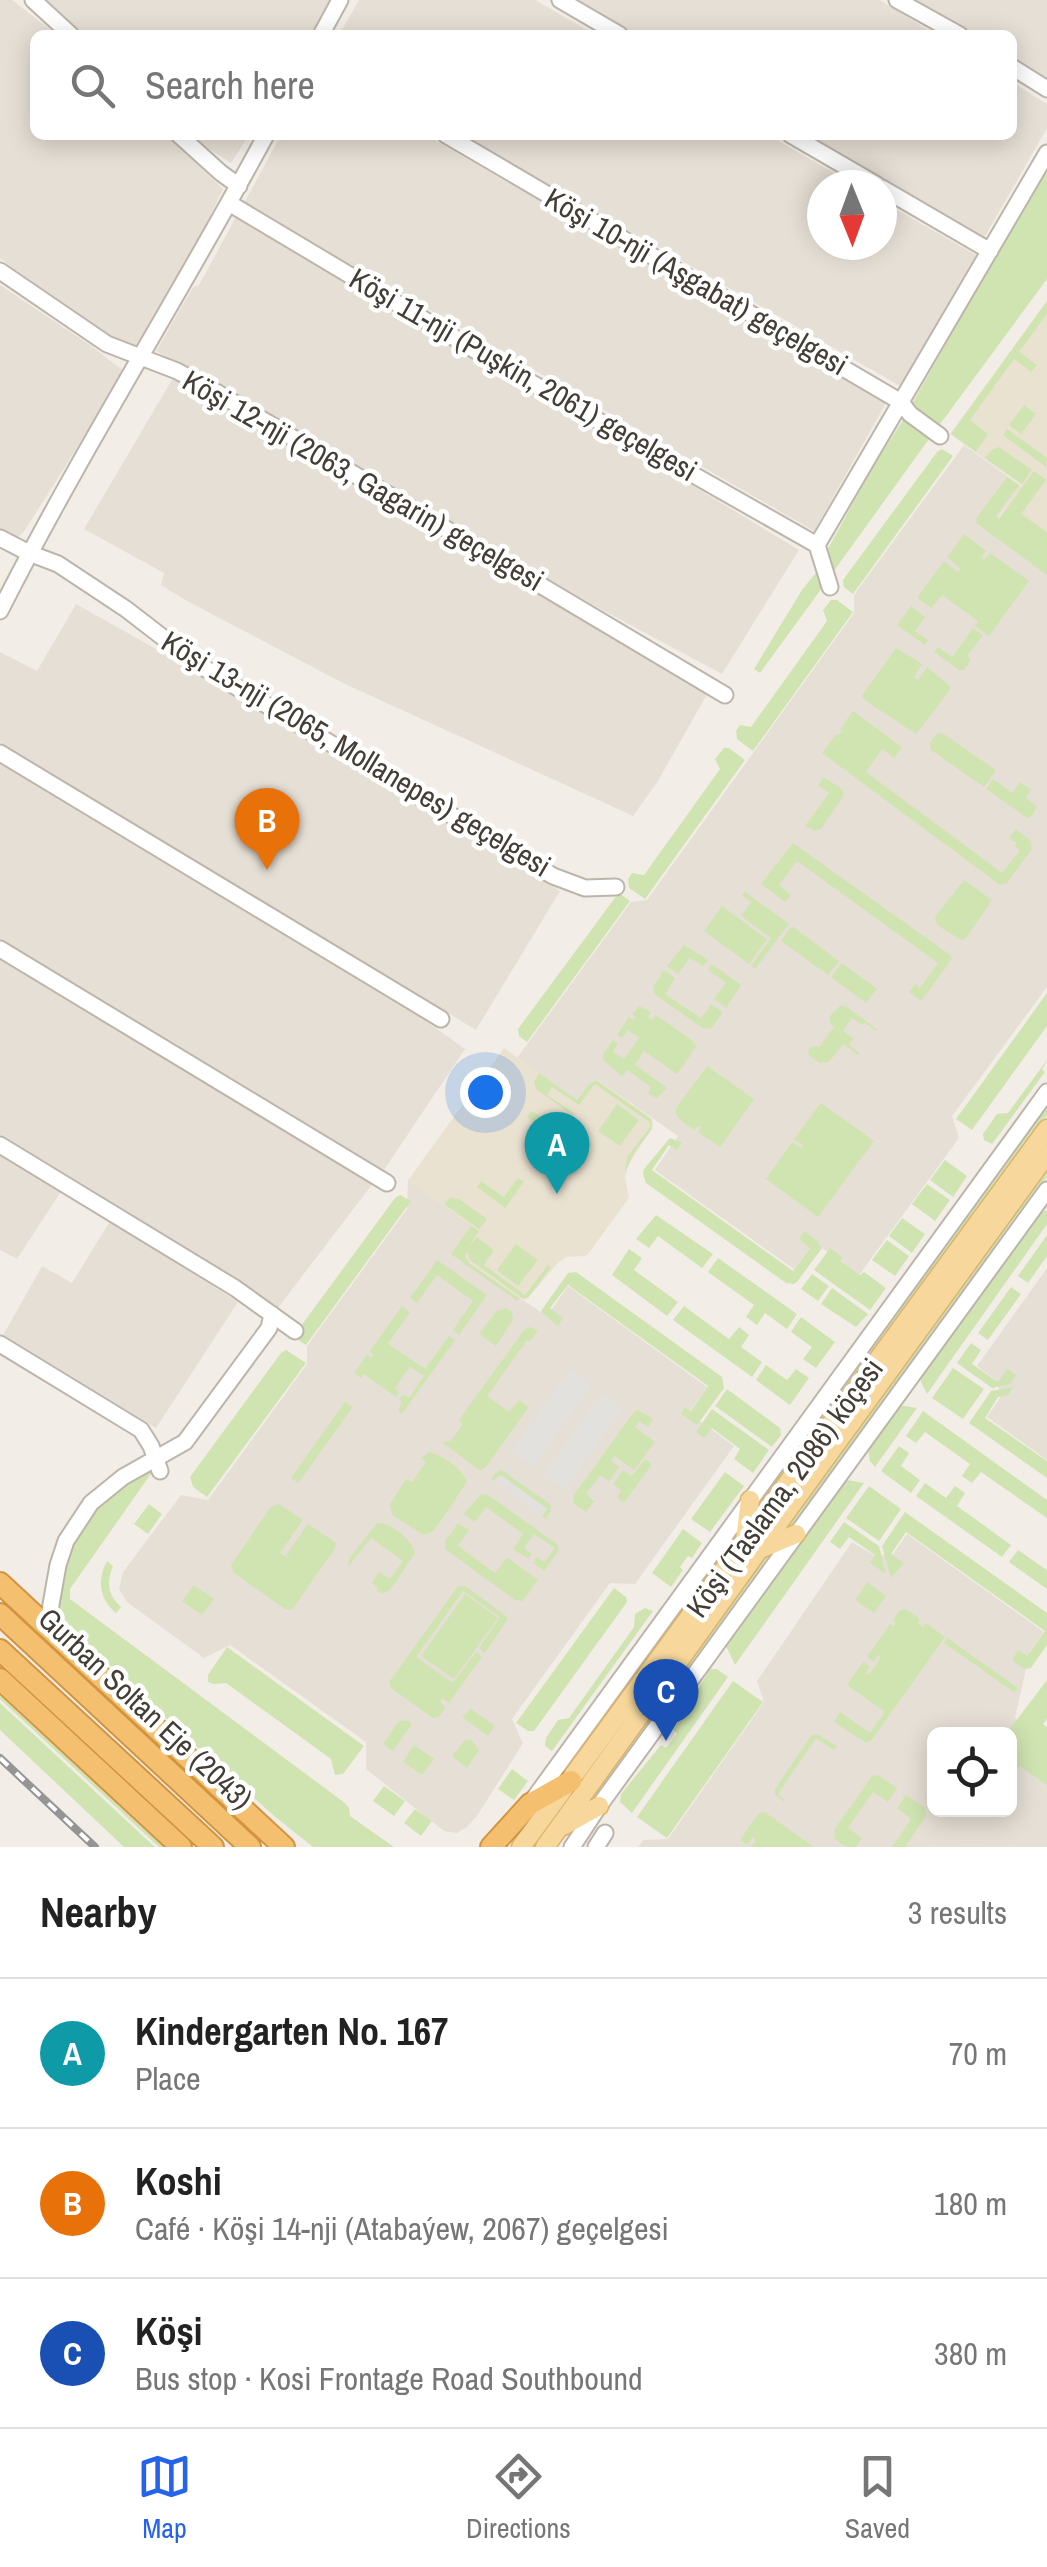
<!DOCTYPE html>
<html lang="en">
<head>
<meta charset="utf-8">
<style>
	:root { --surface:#fff; --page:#f2f2f2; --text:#222; --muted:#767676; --line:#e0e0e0; --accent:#2563eb }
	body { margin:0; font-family:"Archivo Narrow",sans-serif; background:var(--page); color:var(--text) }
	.controls { position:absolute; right:30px; bottom:30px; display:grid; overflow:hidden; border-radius:15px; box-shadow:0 5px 25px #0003 }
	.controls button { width:90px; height:90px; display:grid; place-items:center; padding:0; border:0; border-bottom:2px solid var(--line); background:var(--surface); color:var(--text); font:50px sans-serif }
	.compass { position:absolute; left:807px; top:170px; width:90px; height:90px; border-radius:50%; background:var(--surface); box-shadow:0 5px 25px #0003; rotate:179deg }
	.you { position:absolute; left:485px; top:1092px; width:35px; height:35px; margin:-25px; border:8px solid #fff; border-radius:50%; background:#1a73e8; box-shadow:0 0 0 15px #1a73e833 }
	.badge { display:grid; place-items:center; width:65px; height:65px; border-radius:50%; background:var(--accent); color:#fff; font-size:32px; font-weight:700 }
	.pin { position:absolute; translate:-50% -82px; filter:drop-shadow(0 2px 5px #0008) }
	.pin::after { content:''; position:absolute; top:52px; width:35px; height:30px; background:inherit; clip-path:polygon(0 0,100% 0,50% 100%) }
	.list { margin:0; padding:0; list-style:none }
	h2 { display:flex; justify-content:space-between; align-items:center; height:130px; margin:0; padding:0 40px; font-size:42px }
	h2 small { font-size:32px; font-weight:400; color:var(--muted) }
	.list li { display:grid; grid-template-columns:65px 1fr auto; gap:30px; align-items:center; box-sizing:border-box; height:150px; padding:0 40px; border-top:2px solid var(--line) }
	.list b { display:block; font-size:38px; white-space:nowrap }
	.list p { margin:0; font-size:32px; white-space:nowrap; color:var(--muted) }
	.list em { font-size:32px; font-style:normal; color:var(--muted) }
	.icon { flex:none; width:55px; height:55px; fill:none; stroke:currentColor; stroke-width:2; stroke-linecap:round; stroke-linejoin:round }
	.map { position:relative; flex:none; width:1047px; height:1847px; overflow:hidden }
	.search { position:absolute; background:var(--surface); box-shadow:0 5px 25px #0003; left:30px; right:30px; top:30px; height:110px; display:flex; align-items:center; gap:25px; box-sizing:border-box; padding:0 35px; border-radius:15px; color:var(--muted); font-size:38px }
	.sheet { height:580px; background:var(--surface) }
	nav { display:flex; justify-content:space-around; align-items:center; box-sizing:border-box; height:140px; border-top:2px solid var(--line); background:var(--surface); font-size:28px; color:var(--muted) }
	nav a { display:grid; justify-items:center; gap:5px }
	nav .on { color:var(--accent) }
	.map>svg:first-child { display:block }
</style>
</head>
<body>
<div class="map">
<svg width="1047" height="1847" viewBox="0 0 1047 1847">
	<rect width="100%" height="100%" fill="#f2eee7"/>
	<!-- residential -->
	<path fill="#e6dfd5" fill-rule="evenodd" d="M0,0H12L57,35H35V135H167L223,189L181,276L133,350L64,311L0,258Z
		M47,0H330L311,35H80Z
		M359,0H535L596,35H339Z
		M569,0H880L936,35H629Z
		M912,0H1047V78L1012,58V35H973Z
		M1012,82L1047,104V128L984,238L803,135H1012Z
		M187,135H249L231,163Z
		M281,135H426L886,403L814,531L244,203Z
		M463,135H768L855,185H822V245H882V201L976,255L900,386Z
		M236,217L586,421L799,550L722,674L595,606L156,351L193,287L199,285Z
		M0,285L90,345L125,372L25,530L16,540L0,529Z
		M173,378L710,689L658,781L633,816L343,683L187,601L161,585L164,573L84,529Z
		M964,445L1021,486L998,517L1047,553V987L952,1116L959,1138L859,1275L814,1242L794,1269L655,1170L678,1136L596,1079L589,1083L577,1100L517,1058L631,902L647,900L854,613V595Z
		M76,604L199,673L444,818L560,891L476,1030L0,742V652L37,671Z
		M0,763L415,1013L465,1049L384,1170L267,1105L0,940Z
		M0,959L177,1065L330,1152L374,1182L277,1309L0,1135Z
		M0,1152L62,1190L17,1259L0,1250Z
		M408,1180L480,1231L467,1249L470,1262L520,1298L547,1316L568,1286L707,1387L689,1413L734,1446L635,1584L610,1583L512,1719L523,1743L477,1816L466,1828L457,1833L444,1831L366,1769V1742L230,1645L204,1658L127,1602L119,1589L123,1572L181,1495L208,1500L307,1364V1346L407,1209Z
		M110,1221L238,1302L156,1428L2,1337L42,1266L72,1283Z
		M1047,1268V1460L987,1417L1000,1398L998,1382L977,1366Z
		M907,1534L1044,1632L1030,1651L1015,1718L1047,1741V1847H638L643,1840L668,1839L764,1702L757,1681L852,1542L874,1555L893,1554ZM934,1734H1010V1810H934Z"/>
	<!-- education -->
	<path fill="#eae2d1" d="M1047,301V553L998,518L1021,485L950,434Z
		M504,1048L576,1099L589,1083L596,1079L652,1119L653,1126L629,1164L625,1177L629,1198L588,1254L585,1256L566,1257L558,1263L526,1300L520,1298L470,1262L466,1256L467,1249L479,1231L408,1180Z"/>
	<!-- green -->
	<path fill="#d0e4b2" d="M1047,165V279L938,427L914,410L913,402Z
		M1047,301V314L1019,352L1037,365L1031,372L1014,359L970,420L988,434L976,452L951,434Z
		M1024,405L1036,414L1021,434L1009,425Z
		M906,416L929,439L831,575L824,556L876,461Z
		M1007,429L1047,458L1046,467L1003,435Z
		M999,447L1032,470L1022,484L985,458L993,449Z
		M942,449L953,456L853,594L844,587L843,580L937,452Z
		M1034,471L1046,480L1021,514L1047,532V575L976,523L977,517L1007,477L1019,485L996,516L999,519Z
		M964,534L986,551L982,557L984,560L990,553L1029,581L989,636L975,626L978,621L942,595L931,608L917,598L944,561L958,572L961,569L947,557Z
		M819,569L825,584L760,673L754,669L802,590Z
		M831,600H837L853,612L753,751L737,739L736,731L740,725L751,727L827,621L823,610Z
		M911,606L925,617L915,631L928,640L925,645L897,625Z
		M973,628L983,635L967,656L971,660L964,670H959L934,652L938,647L952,657Z
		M896,648L922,664L914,677L918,680L927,667L950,686V690L916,734L866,701L862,696Z
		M853,711L902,747L894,758L882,749L866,772L1002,873L1020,850L1015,846L1016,843L1009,838L1016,829L1031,841L1032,849L1007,883L1000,885L822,753L836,734L839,735L842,731L840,729Z
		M942,733L996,770L984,787L931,750L930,743L937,734Z
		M724,748H729L745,760L645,899L629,888L628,879L632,873L644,875L720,769L715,759Z
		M824,777L843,790V797L821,829L814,831L805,826L829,793L818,785Z
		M993,779L1012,793L1020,782L1031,790L1026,798L1037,807L1029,819L986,789Z
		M793,843L949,954L952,958L950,962L921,1001L909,992L915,984L920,988L938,963L797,861L779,885L791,895L785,902L761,884Z
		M964,880L992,900L966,938L961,940L937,925L935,917Z
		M745,892L789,924L755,969L751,966L771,938L741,916L751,902L742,895Z
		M617,895H622L630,901L527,1042L519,1036L518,1029Z
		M722,906L767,939L749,964L704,931Z
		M792,926L839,961L828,975L781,941Z
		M684,945L708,960L703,966L690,958L678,974L667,966Z
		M842,963L877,989L866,1003L831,977Z
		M712,964L741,985L726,1008L714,999L726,983L708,970Z
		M664,970L675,978L665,994L701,1018L711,1004L723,1012L712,1028L704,1029L654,994L653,987Z
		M1047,993V1026L972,1130L956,1119Z
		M841,1005L848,1008L878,1030L876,1031L865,1023L863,1025L852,1018L843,1031L853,1038L849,1045L860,1053L858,1055L843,1044L829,1062L819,1063L808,1054L809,1048L814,1046L819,1047L834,1027L830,1022V1016Z
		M639,1006L651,1012L648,1017L652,1020L656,1015L694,1042L696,1047L677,1074L644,1051L635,1065L667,1088L657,1098L648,1094L651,1087L627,1070L622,1076L603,1060V1054L613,1040L618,1044L613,1052L624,1059L639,1038L628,1030L622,1038L617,1035L629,1017L634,1020L636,1017L632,1014Z
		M1047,1060L1042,1070L1045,1072L992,1144L984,1140L983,1134L997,1114L1008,1113Z
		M707,1066L754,1099L720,1147L698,1132L701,1127L698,1126L695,1130C687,1124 674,1119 676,1108Z
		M539,1073L577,1100L589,1084L596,1080L651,1119L652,1129L634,1153L625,1172L627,1157L651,1126L649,1122L595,1084L579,1105L552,1087L547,1095L574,1113L572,1115L536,1089L534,1082Z
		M821,1103L874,1141L818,1217L766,1179L792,1142L801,1148L803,1145L794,1139Z
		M617,1104L639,1120L620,1146L598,1131Z
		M1047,1105V1115L758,1511L755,1507L759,1500Z
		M532,1111L561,1132L542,1158L536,1153L550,1134L527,1117Z
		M670,1138L682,1143L677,1150L669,1145L652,1170L793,1271L810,1248L799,1239L804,1231L819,1242L818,1244L822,1248L797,1282L794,1284L786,1283L646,1183L643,1174L644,1169Z
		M945,1160L967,1176L953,1197L930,1180Z
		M1047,1169V1177L794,1523L785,1528Z
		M518,1178L524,1182L505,1208L477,1187L481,1181L504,1197Z
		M927,1184L950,1200L935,1221L912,1204Z
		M400,1195L411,1201L306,1345L298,1340V1330L395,1198Z
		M450,1198L459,1199L487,1219L479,1229L444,1204Z
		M1047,1210V1224L927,1394L921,1382V1376L1039,1214Z
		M656,1215L713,1254L702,1268L658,1236L649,1248L636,1239Z
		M902,1218L925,1234L912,1253L889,1236Z
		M471,1226L479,1231L468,1247L477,1237L494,1250L484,1265L525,1295L548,1265L551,1267L528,1298H522L470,1260L467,1251L465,1256L469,1263L519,1298L517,1301L451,1254Z
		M1047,1235V1256L1028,1283L1018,1276Z
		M887,1240L909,1256L895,1276L872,1260Z
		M516,1244L538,1260L518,1286L497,1270Z
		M830,1248L842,1257L840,1261L860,1275L864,1272L886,1288L870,1310L814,1270Z
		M629,1249L642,1258L634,1270L678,1302L667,1316L612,1275Z
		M718,1258L797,1314L787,1329L765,1313L757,1325L746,1317L754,1305L708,1272Z
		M437,1260L487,1295L459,1335L453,1330L473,1301L437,1275L417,1303L410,1298Z
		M576,1272L722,1377L724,1388L697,1425L681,1414L685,1407L691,1411L708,1386L568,1285L550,1308L563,1318L558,1326L541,1312L543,1308L568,1273Z
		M812,1274L829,1286L818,1301L801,1289Z
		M1011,1287L1021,1294L988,1340L978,1333Z
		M832,1288L868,1314L856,1327L821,1304Z
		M402,1306L410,1312L388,1344L425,1369L449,1336L455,1340L402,1414L398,1411L402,1402L399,1399L403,1394L409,1398L424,1376L410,1367L395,1388L399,1392L396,1397L364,1374L361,1378L354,1373L367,1355L371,1358L374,1355L370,1351Z
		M684,1306L729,1339L739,1327L749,1335L741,1347L762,1362L752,1377L673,1320Z
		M506,1308L512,1312L513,1320L496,1346L479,1334L496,1312Z
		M801,1317L835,1342L816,1368L803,1359L812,1347L791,1332Z
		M530,1327L538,1330L530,1341L527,1340L487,1396L509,1412L519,1400L529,1407L486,1467L481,1470L476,1468L442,1442L451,1441L463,1424L459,1420L524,1330Z
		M971,1343L981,1350L972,1364L998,1382L1007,1369L1016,1375L1010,1384L992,1388L957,1363Z
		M286,1350L306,1363L207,1497L193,1487L190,1477L281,1353Z
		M766,1365L787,1380L796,1369L809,1378L790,1405L756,1380Z
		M953,1368L984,1389L963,1419L932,1398Z
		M1013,1387L1008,1395L998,1397L985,1418L1047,1461V1478L969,1423L991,1391Z
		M727,1389L780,1428L781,1435L772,1447L715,1406Z
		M345,1402L353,1407L298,1483L291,1478Z
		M899,1405L917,1408L875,1467L870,1461L868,1449Z
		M712,1409L769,1450L753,1473L734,1459L740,1449L712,1428L704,1438L696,1432Z
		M638,1410L653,1419L648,1427L639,1421L635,1427L655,1442L634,1470L614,1456L611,1461L619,1467L609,1481L600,1475L586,1494L594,1501L586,1512L574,1504L573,1496L634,1412Z
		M923,1411L1047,1500V1518L981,1472L972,1483L962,1476L970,1464L925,1432L916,1443L906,1436Z
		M899,1446L909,1453L901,1466L920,1480L911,1493L881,1471Z
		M429,1452C442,1455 463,1469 467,1482L434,1531L424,1535L392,1515L390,1504L406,1479L412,1482L426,1462L421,1458Z
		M645,1459L652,1464L624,1503L617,1498L621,1490L613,1484L623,1470L632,1476Z
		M146,1467L155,1468L70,1589V1599L345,1803L349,1808L350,1816L394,1847H313L273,1815L173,1725L61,1619L54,1601L60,1557L103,1497Z
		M500,1469L550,1504L551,1511L546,1519L542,1516L546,1508L501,1475L494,1481L491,1478Z
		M725,1472L744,1486L710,1532L691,1519Z
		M847,1480L864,1483L735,1665L726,1646Z
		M925,1483L946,1498L955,1486L965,1493L957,1506L1011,1545L1002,1557L916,1496Z
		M869,1486L901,1509L879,1541L846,1518Z
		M481,1494L488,1495L557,1544L559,1550L544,1571L533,1563L537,1557L545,1562L555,1548L534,1534L524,1548L532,1554L528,1559L513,1549L523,1534L486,1507L475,1522L464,1514Z
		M149,1504L162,1514L148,1534L134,1524Z
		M279,1504L303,1520L280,1553L292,1560L286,1555L308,1524L335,1542L336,1547L292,1610L285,1609L234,1573L231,1565L270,1508Z
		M905,1512L1047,1613V1645L1031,1668L1025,1669L1012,1660L1018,1650L1027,1656L1045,1631L906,1532L891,1554L904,1563L891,1578L882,1546Z
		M844,1522L879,1546L886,1574L870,1563L875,1555L849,1537L840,1549L830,1542Z
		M377,1523C391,1523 412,1539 415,1553L390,1590L383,1593L376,1591L378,1588L372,1583L379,1572L390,1579L403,1561L371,1538L348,1567L349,1559Z
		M458,1523L469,1530L458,1546L495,1573L507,1557L538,1580L523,1601L515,1600L445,1549V1541Z
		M683,1529L702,1543L692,1558L688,1556L680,1567L683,1570L671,1587L652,1573Z
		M737,1533L733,1545L572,1768L559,1778Z
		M1018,1550L1047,1570V1589L1009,1562Z
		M772,1552L610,1779L588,1802L764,1556Z
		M107,1561L113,1566C106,1582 108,1596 121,1607L116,1613C99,1599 97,1580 107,1561Z
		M867,1582L886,1596L874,1613L855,1600Z
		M194,1585L214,1599L202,1615L182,1601Z
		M458,1586H465L505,1615L508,1619L485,1653L479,1648L500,1617L463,1591L416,1657L453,1683L476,1652L482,1657L449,1703L442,1698L440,1702L446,1707L439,1717L433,1718L391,1688L389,1682Z
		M614,1588L626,1597L627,1602L534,1731H528L516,1723Z
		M465,1594L498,1618L454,1679L421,1656Z
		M645,1608L653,1611L552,1751L545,1746L546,1738L558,1720L569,1718L634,1627L635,1614Z
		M905,1609L920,1619L918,1624L923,1627L926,1623L945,1637L872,1740L866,1743L834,1722L840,1712L870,1733L885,1712L847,1685L863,1662L870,1666L866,1673L869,1675L881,1657L878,1655L873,1662L867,1657L890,1624L893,1627L896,1623L893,1620L899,1611Z
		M947,1638L1018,1688L1014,1692L1011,1690L944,1643Z
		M227,1647L364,1746L343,1774L335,1775L331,1759L226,1683L213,1684L208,1682V1675Z
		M710,1669H717L728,1677L632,1813L620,1802L621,1794L661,1745L666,1748L677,1734L673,1730Z
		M1047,1680V1719L1043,1724L1047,1727V1785L1020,1766L1018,1768L1010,1762V1734H1006Z
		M733,1681L763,1702L667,1838L637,1817Z
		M0,1695L149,1834L164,1847H159L147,1836L0,1699Z
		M0,1703L145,1838L155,1847H124L0,1730Z
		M471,1709L495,1726L488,1736L462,1717Z
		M406,1720L412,1724L393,1751L383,1744L398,1722Z
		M817,1734L837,1746L834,1750L816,1738L778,1794L785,1800L784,1802L775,1795V1789L811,1736Z
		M465,1740H471L479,1750L467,1768L452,1756Z
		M414,1745L434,1759L422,1775L403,1762Z
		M512,1769L528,1781L514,1800L498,1789Z
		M873,1775L879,1776L897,1788L888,1802L873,1792L848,1828L862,1838L856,1847H846L835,1839L834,1830Z
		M384,1786L405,1801L394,1816L373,1801Z
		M906,1795L924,1807L926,1816L905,1847H892L911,1819L897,1808Z
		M415,1809L432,1821L421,1836L404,1823Z
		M763,1812L766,1813L814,1847H751L756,1840L753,1837L747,1845L740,1840L758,1814Z"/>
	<!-- parking -->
	<path fill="#e3e1de" d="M570,1369L592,1384L534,1466L512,1451Z
		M602,1393L623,1408L565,1489L544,1474Z
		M500,1475L547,1509L542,1516L494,1481Z"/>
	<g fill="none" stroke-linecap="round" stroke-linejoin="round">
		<!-- minor casing -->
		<g stroke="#bdb5aa" stroke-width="19">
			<path id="minor" d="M33,0L71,35
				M560,0L620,35
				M897,0L960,35
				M321,35L340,0
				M1012,67L1047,89
				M179,135L221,173L239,186
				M446,135L901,402L910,414L940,436
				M791,135L877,185
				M882,188L990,251
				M229,203L495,362L817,545
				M0,271L107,344L177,371L216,392L725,695
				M0,538L29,553L58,564L126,609L196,663L553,876L585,888L616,887
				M830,587L817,545L1047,153
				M0,611C82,449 180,295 266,135
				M0,753L441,1019
				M0,949L387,1183
				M0,1145L235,1288L295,1331
				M0,1344L141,1430L151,1446L160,1471
				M47,1627L58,1565L66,1541L91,1503L123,1477L185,1442L269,1328L272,1314
				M532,1801L1047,1092
				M572,1847L599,1806L1047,1190
				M596,1847L605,1833"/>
		</g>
		<!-- major casing -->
		<g stroke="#dbb36c" stroke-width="21">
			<path id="major" d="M745,1540L750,1500
				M758,1550L796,1534
				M563,1826L599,1806
				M521,1847L1047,1129
				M545,1847L758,1551L1047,1154"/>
		</g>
		<!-- highway casing -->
		<g stroke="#d29441" stroke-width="24">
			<path id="highway" d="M0,1583L284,1847
				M0,1614L250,1847
				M0,1650L213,1847
				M0,1679L181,1847
				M491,1847L530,1804L571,1781"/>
		</g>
		<!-- minor -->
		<use href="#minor" stroke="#fff" stroke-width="15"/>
		<!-- major -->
		<use href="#major" stroke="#f7d79b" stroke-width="18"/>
		<!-- highway -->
		<use href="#highway" stroke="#f4c070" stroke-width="20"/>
		<!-- rail casing -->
		<g stroke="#959595" stroke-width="8">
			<path id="rail" d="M0,1758L95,1847"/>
		</g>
		<!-- rail -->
		<use href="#rail" stroke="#fff" stroke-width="4" stroke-dasharray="11" stroke-linecap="butt"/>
	</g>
	<g text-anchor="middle" stroke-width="9" stroke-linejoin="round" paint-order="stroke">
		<!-- street labels -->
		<g font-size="30" fill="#443e36" stroke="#fff">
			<text transform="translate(696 282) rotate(30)" y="10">Köşi 10-nji (Aşgabat) geçelgesi</text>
			<text transform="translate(523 375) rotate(30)" y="10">Köşi 11-nji (Puşkin, 2061) geçelgesi</text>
			<text transform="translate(363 481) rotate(30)" y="10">Köşi 12-nji (2063, Gagarin) geçelgesi</text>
			<text transform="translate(356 754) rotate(31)" y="10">Köşi 13-nji (2065, Mollanepes) geçelgesi</text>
			<text transform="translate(785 1488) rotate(-54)" y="10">Köşi (Taslama, 2086) köçesi</text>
			<text transform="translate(145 1709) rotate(43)" y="10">Gurban Soltan Eje (2043)</text>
		</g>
	</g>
</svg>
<div class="controls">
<button><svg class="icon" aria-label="locate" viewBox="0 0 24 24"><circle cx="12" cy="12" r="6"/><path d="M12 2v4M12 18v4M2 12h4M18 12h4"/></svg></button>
</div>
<svg class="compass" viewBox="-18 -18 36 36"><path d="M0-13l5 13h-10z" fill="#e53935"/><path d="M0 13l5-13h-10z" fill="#767676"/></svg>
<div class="you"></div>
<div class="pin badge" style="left:557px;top:1194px;background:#0f9aa8">A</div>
<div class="pin badge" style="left:267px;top:870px;background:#e8710a">B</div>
<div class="pin badge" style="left:666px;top:1741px;background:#1a4fb4">C</div>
<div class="search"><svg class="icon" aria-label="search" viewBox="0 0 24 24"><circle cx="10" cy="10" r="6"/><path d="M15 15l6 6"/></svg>Search here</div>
</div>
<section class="sheet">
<h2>Nearby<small>3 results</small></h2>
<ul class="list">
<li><span class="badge" style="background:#0f9aa8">A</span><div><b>Kindergarten No. 167</b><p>Place</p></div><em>70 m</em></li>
<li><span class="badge" style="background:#e8710a">B</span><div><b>Koshi</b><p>Café · Köşi 14-nji (Atabaýew, 2067) geçelgesi</p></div><em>180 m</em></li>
<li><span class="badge" style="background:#1a4fb4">C</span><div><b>Köşi</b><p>Bus stop · Kosi Frontage Road Southbound</p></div><em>380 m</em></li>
</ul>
</section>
<nav>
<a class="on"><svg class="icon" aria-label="map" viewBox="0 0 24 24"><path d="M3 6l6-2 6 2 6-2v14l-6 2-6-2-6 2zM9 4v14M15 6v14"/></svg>Map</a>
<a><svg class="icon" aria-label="directions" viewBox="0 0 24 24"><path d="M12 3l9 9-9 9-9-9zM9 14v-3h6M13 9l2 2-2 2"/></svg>Directions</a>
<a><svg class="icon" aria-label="saved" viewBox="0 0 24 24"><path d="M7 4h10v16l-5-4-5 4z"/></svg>Saved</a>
</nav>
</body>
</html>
